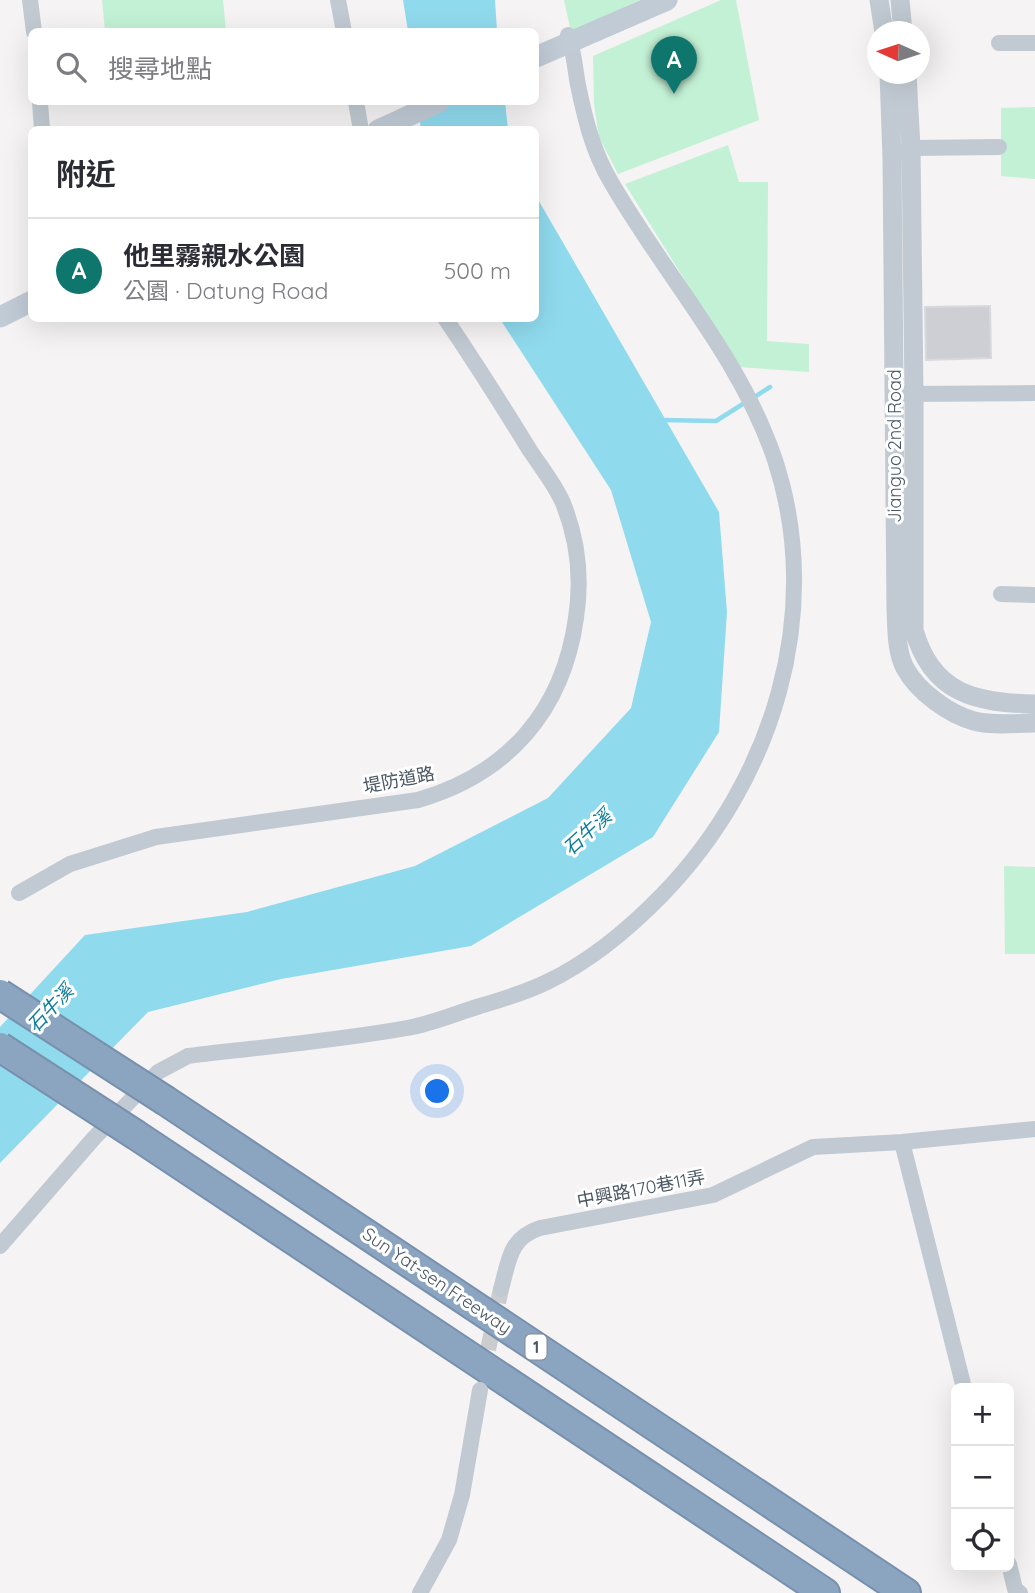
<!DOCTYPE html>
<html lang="zh-TW">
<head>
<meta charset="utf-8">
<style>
	:root { --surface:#fff; --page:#f7f7f7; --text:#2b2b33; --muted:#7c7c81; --line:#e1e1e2; --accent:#0f766e }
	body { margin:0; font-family:Quicksand,"Noto Sans TC",sans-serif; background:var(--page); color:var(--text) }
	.controls { position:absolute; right:21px; bottom:21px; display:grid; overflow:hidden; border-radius:10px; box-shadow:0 7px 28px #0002 }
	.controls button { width:63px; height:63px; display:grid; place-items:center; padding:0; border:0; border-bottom:2px solid var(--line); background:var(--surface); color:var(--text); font:35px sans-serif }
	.compass { position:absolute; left:867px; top:21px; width:63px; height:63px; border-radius:50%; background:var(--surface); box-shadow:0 7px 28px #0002; rotate:273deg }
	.you { position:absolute; left:438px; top:1092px; width:24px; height:24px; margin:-18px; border:5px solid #fff; border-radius:50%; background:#1a73e8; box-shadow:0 0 0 10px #1a73e833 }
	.badge { display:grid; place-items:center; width:46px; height:46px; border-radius:50%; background:var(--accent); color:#fff; font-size:23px; font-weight:700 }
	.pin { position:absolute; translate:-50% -58px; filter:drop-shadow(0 2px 4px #0008) }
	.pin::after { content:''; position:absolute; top:37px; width:24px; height:21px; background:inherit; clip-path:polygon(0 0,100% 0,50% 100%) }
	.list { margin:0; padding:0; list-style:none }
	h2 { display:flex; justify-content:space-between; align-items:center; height:91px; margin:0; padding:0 28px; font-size:30px }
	h2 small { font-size:23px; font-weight:400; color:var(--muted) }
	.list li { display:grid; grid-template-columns:46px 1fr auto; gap:21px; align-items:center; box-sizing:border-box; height:105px; padding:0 28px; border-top:2px solid var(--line) }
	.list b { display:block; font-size:26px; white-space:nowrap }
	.list p { margin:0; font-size:23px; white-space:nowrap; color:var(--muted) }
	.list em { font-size:23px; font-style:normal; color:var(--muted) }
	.icon { flex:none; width:38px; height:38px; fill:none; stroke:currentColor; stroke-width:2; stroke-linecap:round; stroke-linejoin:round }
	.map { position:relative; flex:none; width:1035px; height:1593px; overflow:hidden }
	.search { position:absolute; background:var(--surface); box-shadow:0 7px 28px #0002; left:28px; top:28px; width:511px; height:77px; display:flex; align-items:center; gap:18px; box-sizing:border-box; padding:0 24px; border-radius:10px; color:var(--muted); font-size:26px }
	.panel { position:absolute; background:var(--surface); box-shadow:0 7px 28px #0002; left:28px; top:126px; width:511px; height:196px; border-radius:10px }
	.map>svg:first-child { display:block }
</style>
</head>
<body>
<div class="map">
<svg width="1035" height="1593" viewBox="0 0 1035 1593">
	<rect width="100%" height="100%" fill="#f5f3f3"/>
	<!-- green -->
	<path fill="#c3f1d5" d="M102,0H223L226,31H105Z
		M564,0H640L571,32Z
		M721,0H736L759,120L618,174L599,137L594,104L593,56Z
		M1035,107V179L1001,176V108Z
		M728,145L739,182H768L767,341L809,344V372L739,367L625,184Z
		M1004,866L1035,867V954H1005Z"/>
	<!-- water -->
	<path fill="#90daee" d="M403,0H495L497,31H408Z
		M417,102H505L508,129H421Z
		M536,196L719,512L727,612L719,732L653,837L471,946L281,979L148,1012L0,1163V1027L85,935L247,912L415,866L548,798L631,708L651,622L611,490L500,319L536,318Z"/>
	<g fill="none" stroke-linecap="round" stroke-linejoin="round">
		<!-- stream -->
		<path stroke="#90daee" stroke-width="4.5" d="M753,398L770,387
			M662,420L716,421L746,402"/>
	</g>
	<!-- building -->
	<path fill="#cdcfd5" stroke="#d7d9de" stroke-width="2" d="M990,306L991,358L926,360L925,307Z"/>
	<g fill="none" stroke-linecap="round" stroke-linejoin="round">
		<!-- minor-tunnel -->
		<path stroke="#caccce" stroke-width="16" stroke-dasharray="16 8" stroke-linecap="butt" d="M483,1373L501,1289"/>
		<!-- motorway casing -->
		<g stroke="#7690ad" stroke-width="32">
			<path id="motorway" d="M166,1101L906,1593
				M136,1135L825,1593"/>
		</g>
		<!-- minor -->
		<path stroke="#c1cad2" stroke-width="16" d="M30,0L34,32
			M338,0L344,32
			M999,43H1035
			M40,102L42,130
			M356,102L361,130
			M901,153L911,148L999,147
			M904,394L1035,393
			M1001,594L1035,595
			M19,893L70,864L156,837L418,800C508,774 563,711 576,618C582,579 578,540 563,503C555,484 540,466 529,449C502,405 474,361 445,318
			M902,1142L964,1388
			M0,1246L94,1138L158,1072L188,1056C261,1047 335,1041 407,1028C431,1024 454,1014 477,1007C500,1000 525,993 547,982C591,961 629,929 663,894C773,780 825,613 775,460C740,356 665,276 611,182C593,152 585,119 578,85C575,69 574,51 568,35
			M501,1289C509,1261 509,1238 540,1228L713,1195L813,1147L902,1142L1035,1129
			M1009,1564L1015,1589L1020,1593
			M420,1593L449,1540L462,1495L480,1390"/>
		<!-- tertiary -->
		<path stroke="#c1cad2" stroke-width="19" d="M879,0L884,32
			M900,0L903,32
			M889,74L892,158L896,609C897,628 896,651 905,668C918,692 949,714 974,721C993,726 1016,723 1035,723
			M907,74L911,148L914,394V630C932,694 976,703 1035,704"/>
		<!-- secondary -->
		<path stroke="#c1cbd6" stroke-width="21" d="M536,57L667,0
			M378,130L439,102
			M0,317L32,301"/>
		<!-- motorway -->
		<use href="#motorway" stroke="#8ba5c1" stroke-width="28"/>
		<!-- motorway-bridge casing -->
		<g stroke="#7690ad" stroke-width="32" stroke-linecap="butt">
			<path id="motorway-bridge" d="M0,994L166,1101
				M0,1047L136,1135"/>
		</g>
		<!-- motorway-bridge -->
		<use href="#motorway-bridge" stroke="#8ba5c1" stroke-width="28"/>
	</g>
	<g text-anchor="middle" stroke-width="6" stroke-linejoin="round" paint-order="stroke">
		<!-- shield labels -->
		<rect fill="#fff" stroke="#808990" stroke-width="2" x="525.5" y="1334.5" width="21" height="25" rx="5"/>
		<g font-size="16" font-weight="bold" fill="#4a5661">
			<text x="536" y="1353">1</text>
		</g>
		<!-- street labels -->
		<g font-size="18" fill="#4a5661" stroke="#fff">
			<text transform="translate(895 446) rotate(-90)" y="6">Jianguo 2nd Road</text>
			<text transform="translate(399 780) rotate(-11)" y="6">堤防道路</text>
			<text transform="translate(641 1189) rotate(-11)" y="6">中興路170巷11弄</text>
			<text transform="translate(437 1281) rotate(34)" y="6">Sun Yat-sen Freeway</text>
		</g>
		<!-- water labels -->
		<g font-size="19" font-style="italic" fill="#0c7c9b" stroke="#fff">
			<text transform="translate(587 832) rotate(-42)" y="7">石牛溪</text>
			<text transform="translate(50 1008) rotate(-47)" y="7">石牛溪</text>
		</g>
	</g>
</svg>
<div class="controls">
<button>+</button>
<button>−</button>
<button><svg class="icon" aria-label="locate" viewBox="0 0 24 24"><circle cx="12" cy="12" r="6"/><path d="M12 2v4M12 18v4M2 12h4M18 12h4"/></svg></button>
</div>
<svg class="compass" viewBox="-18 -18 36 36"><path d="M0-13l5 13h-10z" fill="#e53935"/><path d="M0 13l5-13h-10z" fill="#7c7c81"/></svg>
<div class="you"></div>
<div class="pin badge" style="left:674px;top:94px">A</div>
<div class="search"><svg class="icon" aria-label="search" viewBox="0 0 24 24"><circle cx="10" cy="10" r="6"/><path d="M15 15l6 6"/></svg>搜尋地點</div>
<section class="panel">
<h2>附近<small></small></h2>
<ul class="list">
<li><span class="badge">A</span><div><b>他里霧親水公園</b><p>公園 · Datung Road</p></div><em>500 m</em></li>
</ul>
</section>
</div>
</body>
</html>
